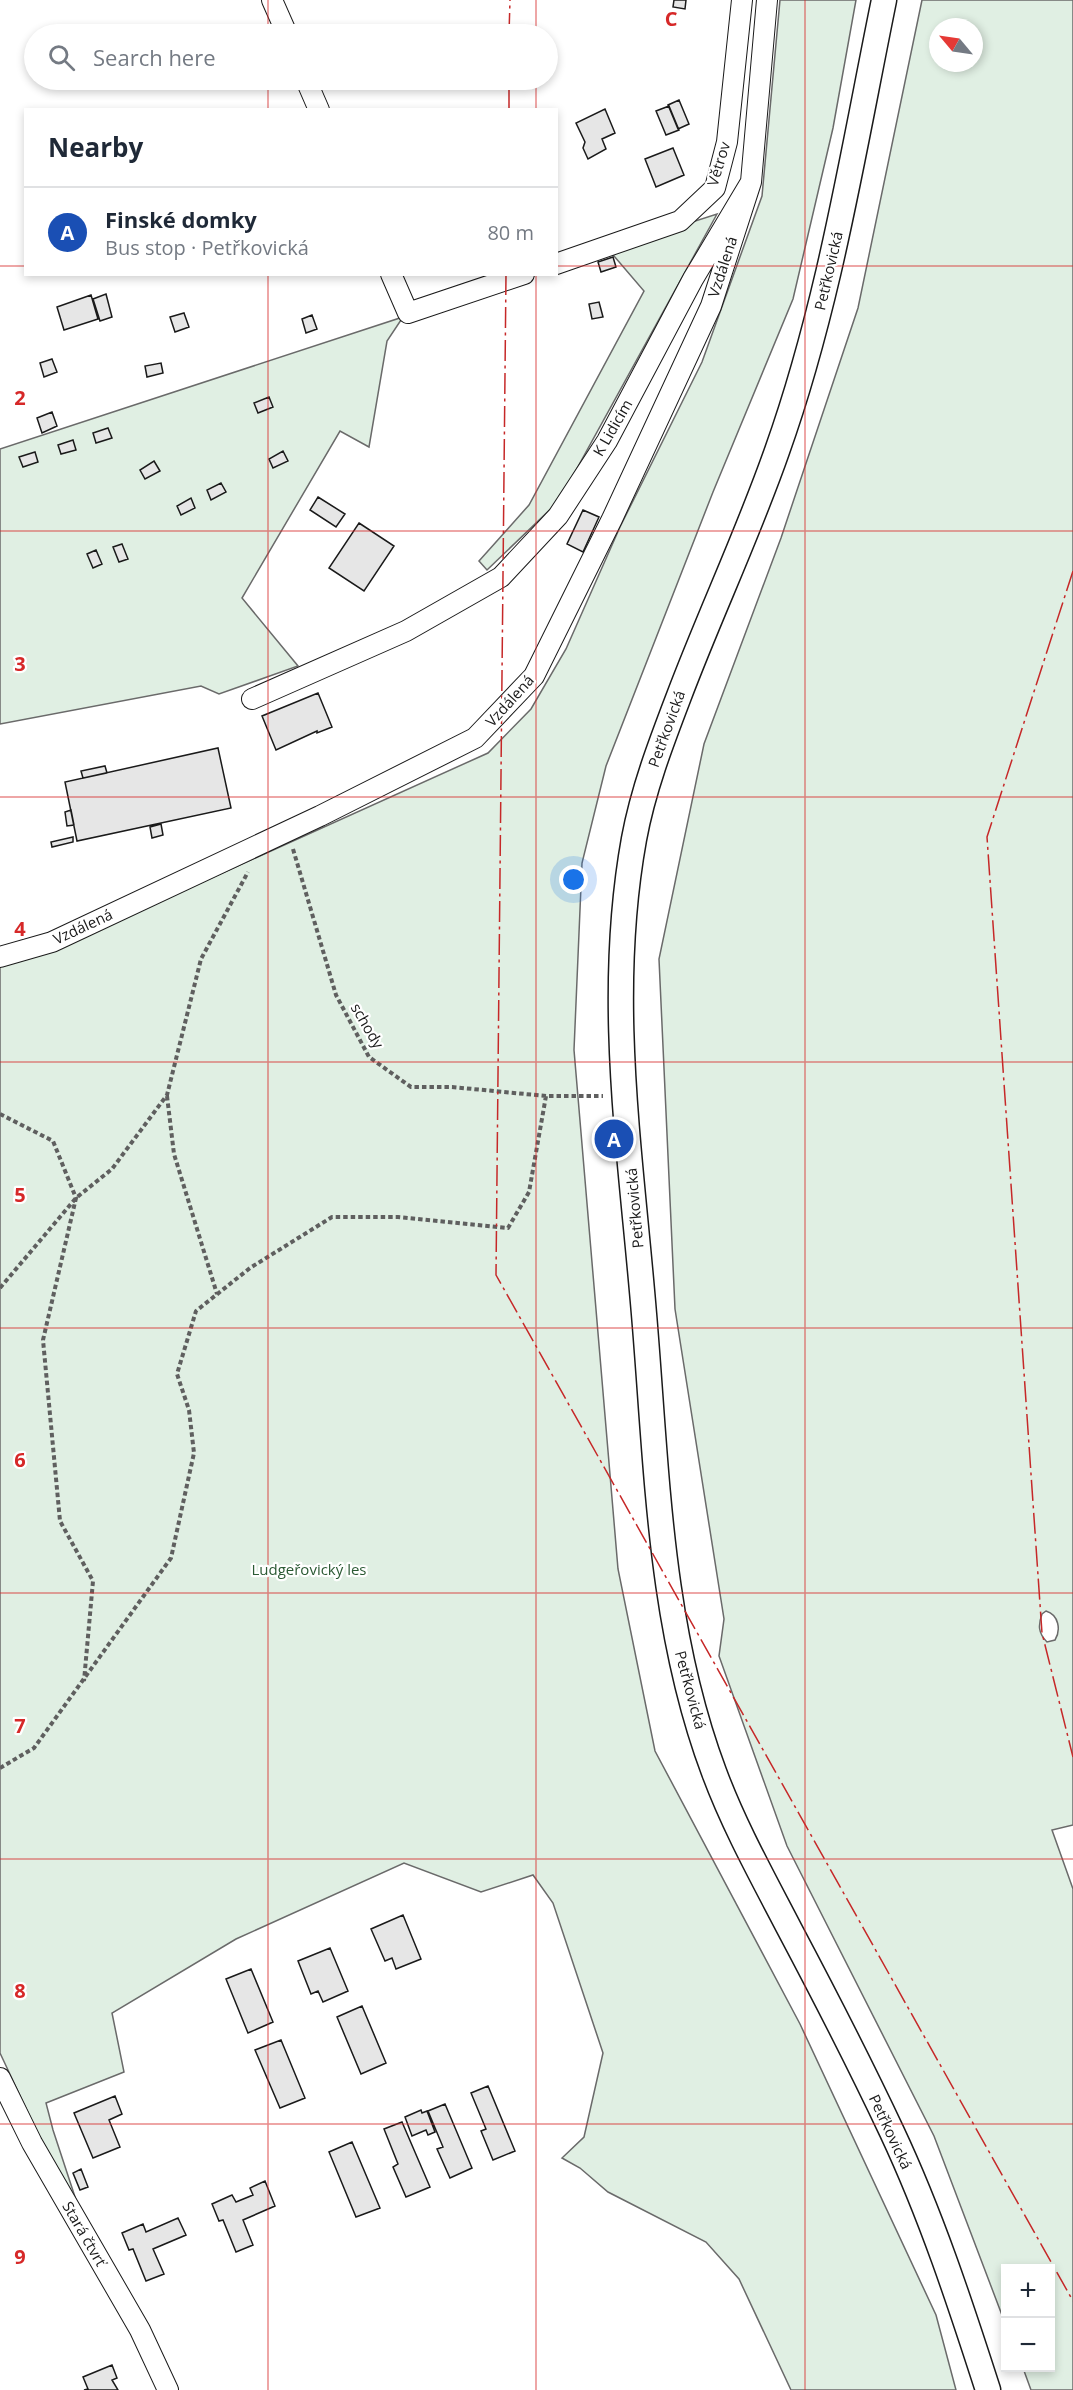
<!DOCTYPE html>
<html lang="en">
<head>
<meta charset="utf-8">
<style>
	:root { --surface:#fff; --page:#f6f6f7; --text:#1f2937; --muted:#747a83; --line:#e0e1e3; --accent:#0f766e }
	body { margin:0; font-family:"Open Sans",sans-serif; background:var(--page); color:var(--text) }
	.controls { position:absolute; right:18px; bottom:18px; display:grid; overflow:hidden; border-radius:0px; box-shadow:0 3px 9px #0003 }
	.controls button { width:54px; height:54px; display:grid; place-items:center; padding:0; border:0; border-bottom:2px solid var(--line); background:var(--surface); color:var(--text); font:30px sans-serif }
	.compass { position:absolute; left:929px; top:18px; width:54px; height:54px; border-radius:50%; background:var(--surface); box-shadow:0 3px 9px #0003; rotate:299deg }
	.you { position:absolute; left:574px; top:880px; width:21px; height:21px; margin:-15px; border:4px solid #fff; border-radius:50%; background:#1a73e8; box-shadow:0 0 0 9px #1a73e833 }
	.badge { display:grid; place-items:center; width:39px; height:39px; border-radius:50%; background:var(--accent); color:#fff; font-size:20px; font-weight:700 }
	.pin { position:absolute; translate:-50% -50%; border:3px solid #fff; box-shadow:0 2px 6px #0006 }
	.list { margin:0; padding:0; list-style:none }
	h2 { display:flex; justify-content:space-between; align-items:center; height:78px; margin:0; padding:0 24px; font-size:26px }
	h2 small { font-size:20px; font-weight:400; color:var(--muted) }
	.list li { display:grid; grid-template-columns:39px 1fr auto; gap:18px; align-items:center; box-sizing:border-box; height:90px; padding:0 24px; border-top:2px solid var(--line) }
	.list b { display:block; font-size:22px; white-space:nowrap }
	.list p { margin:0; font-size:20px; white-space:nowrap; color:var(--muted) }
	.list em { font-size:20px; font-style:normal; color:var(--muted) }
	.icon { flex:none; width:33px; height:33px; fill:none; stroke:currentColor; stroke-width:2; stroke-linecap:round; stroke-linejoin:round }
	.map { position:relative; flex:none; width:1073px; height:2390px; overflow:hidden }
	.search { position:absolute; background:var(--surface); box-shadow:0 3px 9px #0003; left:24px; top:24px; width:534px; height:66px; display:flex; align-items:center; gap:15px; box-sizing:border-box; padding:0 21px; border-radius:33px; color:var(--muted); font-size:22px }
	.panel { position:absolute; background:var(--surface); box-shadow:0 3px 9px #0003; left:24px; top:108px; width:534px; height:168px; border-radius:0px }
	.map>svg:first-child { display:block }
</style>
</head>
<body>
<div class="map">
<svg width="1073" height="2390" viewBox="0 0 1073 2390">
	<rect width="100%" height="100%" fill="#fff"/>
	<!-- green -->
	<path fill="#e0efe3" stroke="#6a6a6a" stroke-width="1.5" fill-rule="evenodd" d="M780,0H856L833,128L793,299L713,492L606,766L582,863L574,1050L618,1569L655,1751L800,2024L936,2315L956,2390H791L739,2279L706,2242L608,2192L580,2168L562,2158L584,2137L603,2053L553,1903L533,1875L481,1892L404,1863L236,1939L112,2013L124,2072L46,2103L53,2130L78,2206L39,2136L0,2053V965L56,948L488,753L531,709L566,649L620,527L702,362L762,196Z
		M922,0H1073V1825L1052,1830L1073,1889V2390H1031L1023,2368H1050V2268H1006L1005,2323L934,2136L787,1846L719,1656L724,1619L675,1309L659,959L704,744L781,538L858,308ZM938,27H974V63H938ZM1046,1611C1059,1615 1061,1630 1055,1640L1047,1642C1038,1633 1038,1625 1042,1614Z
		M717,214L559,501L487,570L479,561L529,505L644,291L608,249Z
		M403,317L387,341L369,447L340,431L242,598L298,666L219,694L201,686L0,724V449Z"/>
	<!-- building -->
	<path fill="#e6e6e6" stroke="#1a1a1a" stroke-width="1.5" d="M674,0H686L685,9L673,7Z
		M679,100L689,124L678,129L668,105Z
		M669,106L679,130L666,135L656,111Z
		M605,109L615,133L602,139L606,149L588,159L583,148L585,142L576,123Z
		M673,148L684,175L656,187L645,159Z
		M613,257L616,267L601,272L598,262Z
		M106,294L112,317L100,321L93,299Z
		M91,295L98,319L64,330L57,307Z
		M599,302L603,317L592,319L589,304Z
		M184,313L189,327L175,332L170,317Z
		M312,315L317,329L306,333L302,319Z
		M52,359L57,372L44,377L40,363Z
		M161,363L163,373L147,377L145,366Z
		M269,397L273,407L258,413L254,403Z
		M52,412L57,426L42,433L37,418Z
		M108,428L112,438L96,443L93,433Z
		M73,440L76,450L61,454L58,445Z
		M283,451L288,461L273,468L269,459Z
		M35,452L38,462L23,467L19,457Z
		M154,461L160,471L145,479L140,470Z
		M221,483L226,492L211,500L207,490Z
		M318,497L345,514L336,527L310,510Z
		M191,498L195,508L181,515L177,506Z
		M583,510L599,517L583,552L567,544Z
		M359,523L394,546L364,591L329,568Z
		M122,544L128,559L119,562L113,547Z
		M96,550L102,564L93,568L87,554Z
		M318,693L332,727L317,733V731L276,750L262,716Z
		M218,748L231,808L77,841L65,782Z
		M105,766L107,773L83,778L81,771Z
		M71,810L74,825L67,826L65,812Z
		M161,824L163,835L152,838L150,827Z
		M73,837V842L52,847L51,842Z
		M403,1915L421,1959L396,1969L392,1958L385,1961L371,1929Z
		M330,1948L348,1991L323,2002L318,1991L311,1994L298,1961Z
		M251,1969L273,2022L248,2033L226,1979Z
		M362,2006L386,2063L361,2074L337,2017Z
		M281,2040L305,2098L280,2108L255,2050Z
		M488,2086L515,2151L493,2160L481,2131L486,2129L471,2093Z
		M115,2096L122,2114L109,2120L120,2147L93,2158L74,2113Z
		M445,2104L472,2168L450,2178L437,2149L443,2147L428,2111Z
		M421,2110L422,2113L427,2111L435,2132L428,2135L426,2130L412,2136L405,2117Z
		M402,2122L430,2187L406,2197L393,2167L398,2164L384,2129Z
		M352,2142L380,2208L356,2217L329,2152Z
		M81,2169L88,2187L80,2190L73,2173Z
		M265,2181L275,2206L243,2220L253,2245L236,2252L223,2220L219,2221L212,2204L232,2195L236,2202L253,2195L250,2188Z
		M178,2218L186,2235L153,2249L164,2274L146,2281L133,2249L129,2250L122,2233L143,2224L146,2232Z
		M112,2365L117,2378L112,2380L118,2390H84L88,2389L83,2377Z"/>
	<g fill="none" stroke-linecap="round" stroke-linejoin="round">
		<!-- minor casing -->
		<g stroke="#1a1a1a" stroke-width="22">
			<path id="minor" d="M272,0L287,34
				M306,80L319,110
				M556,264L680,221L715,188L727,142L742,0
				M391,274L408,313L524,274
				M252,699L406,631L501,577L558,516L607,441L693,279L751,182L767,0
				M0,957L52,942L320,816L475,738L534,676L612,519L711,306L751,182
				M0,2078L32,2143L140,2330L168,2390"/>
		</g>
		<!-- tertiary casing -->
		<g stroke="#1a1a1a" stroke-width="27">
			<path id="tertiary" d="M884,0C853,152 829,305 777,451C748,534 710,614 679,696C661,743 643,790 634,839C605,999 631,1155 644,1314C657,1467 659,1626 714,1772C734,1826 763,1878 790,1930C825,1996 860,2064 892,2132C931,2215 960,2303 988,2390"/>
		</g>
		<!-- path -->
		<path stroke="#5f5f5f" stroke-width="4" stroke-dasharray="4.5 3" stroke-linecap="butt" d="M293,849L336,995L369,1057L411,1087H452L546,1096H603
			M167,1096L174,1154L217,1294
			M0,1114L53,1141L76,1198L43,1340L60,1521L93,1581L84,1681
			M0,1288L76,1198L112,1169L167,1095L201,959L248,872
			M0,1768L34,1748L171,1558L194,1453L189,1410L177,1374L196,1311L250,1268L332,1217H398L508,1228L529,1192L546,1096"/>
		<!-- minor -->
		<use href="#minor" stroke="#fff" stroke-width="20"/>
		<!-- tertiary -->
		<use href="#tertiary" stroke="#fff" stroke-width="24"/>
		<!-- power -->
		<path stroke="#c62828" stroke-width="1.5" stroke-dasharray="21 4.5 3 4.5" stroke-linecap="butt" d="M509,34L510,0
			M509,110V80
			M506,274L496,1275L1073,2301
			M1073,571L987,837L1042,1633L1073,1757"/>
	</g>
	<!-- grid -->
	<path fill="none" stroke="#d62828" stroke-width="1.5" stroke-opacity="0.55" d="M268,0V34M536,0V34M805,0V2390M268,80V110M536,80V110M0,266H26M556,266H1073M268,274V2390M536,274V2390M0,531H1073M0,797H1073M0,1062H1073M0,1328H1073M0,1593H1073M0,1859H1073M0,2124H1073"/>
	<g text-anchor="middle" stroke-width="4.5" stroke-linejoin="round" paint-order="stroke">
		<!-- street labels -->
		<g font-size="15" fill="#1a1a1a" stroke="#fff">
			<text transform="translate(719 164) rotate(-73)" y="5">Větrov</text>
			<text transform="translate(723 267) rotate(-72)" y="5">Vzdálená</text>
			<text transform="translate(829 271) rotate(-77)" y="5">Petřkovická</text>
			<text transform="translate(613 428) rotate(-60)" y="5">K Lidicím</text>
			<text transform="translate(510 701) rotate(-48)" y="5">Vzdálená</text>
			<text transform="translate(667 729) rotate(-70)" y="5">Petřkovická</text>
			<text transform="translate(83 927) rotate(-25)" y="5">Vzdálená</text>
			<text transform="translate(367 1026) rotate(60)" y="5">schody</text>
			<text transform="translate(635 1208) rotate(-95)" y="5">Petřkovická</text>
			<text transform="translate(690 1690) rotate(75)" y="5">Petřkovická</text>
			<text transform="translate(890 2132) rotate(65)" y="5">Petřkovická</text>
			<text transform="translate(84 2234) rotate(60)" y="5">Stará čtvrť</text>
		</g>
		<!-- park labels -->
		<g font-size="15" fill="#2b5a34" stroke="#fff">
			<text x="309" y="1575">Ludgeřovický les</text>
		</g>
	</g>
	<g font-size="20" text-anchor="middle" font-weight="bold" fill="#d62828" stroke="#fff" stroke-width="4.5" stroke-linejoin="round" paint-order="stroke">
		<text x="671" y="26">C</text>
		<text x="20" y="405">2</text>
		<text x="20" y="671">3</text>
		<text x="20" y="936">4</text>
		<text x="20" y="1202">5</text>
		<text x="20" y="1467">6</text>
		<text x="20" y="1733">7</text>
		<text x="20" y="1998">8</text>
		<text x="20" y="2264">9</text>
	</g>
</svg>
<div class="controls">
<button>+</button>
<button>−</button>
</div>
<svg class="compass" viewBox="-18 -18 36 36"><path d="M0-13l5 13h-10z" fill="#e53935"/><path d="M0 13l5-13h-10z" fill="#747a83"/></svg>
<div class="you"></div>
<div class="pin badge" style="left:614px;top:1139px;background:#1a4fb4">A</div>
<div class="search"><svg class="icon" aria-label="search" viewBox="0 0 24 24"><circle cx="10" cy="10" r="6"/><path d="M15 15l6 6"/></svg>Search here</div>
<section class="panel">
<h2>Nearby<small></small></h2>
<ul class="list">
<li><span class="badge" style="background:#1a4fb4">A</span><div><b>Finské domky</b><p>Bus stop · Petřkovická</p></div><em>80 m</em></li>
</ul>
</section>
</div>
</body>
</html>
